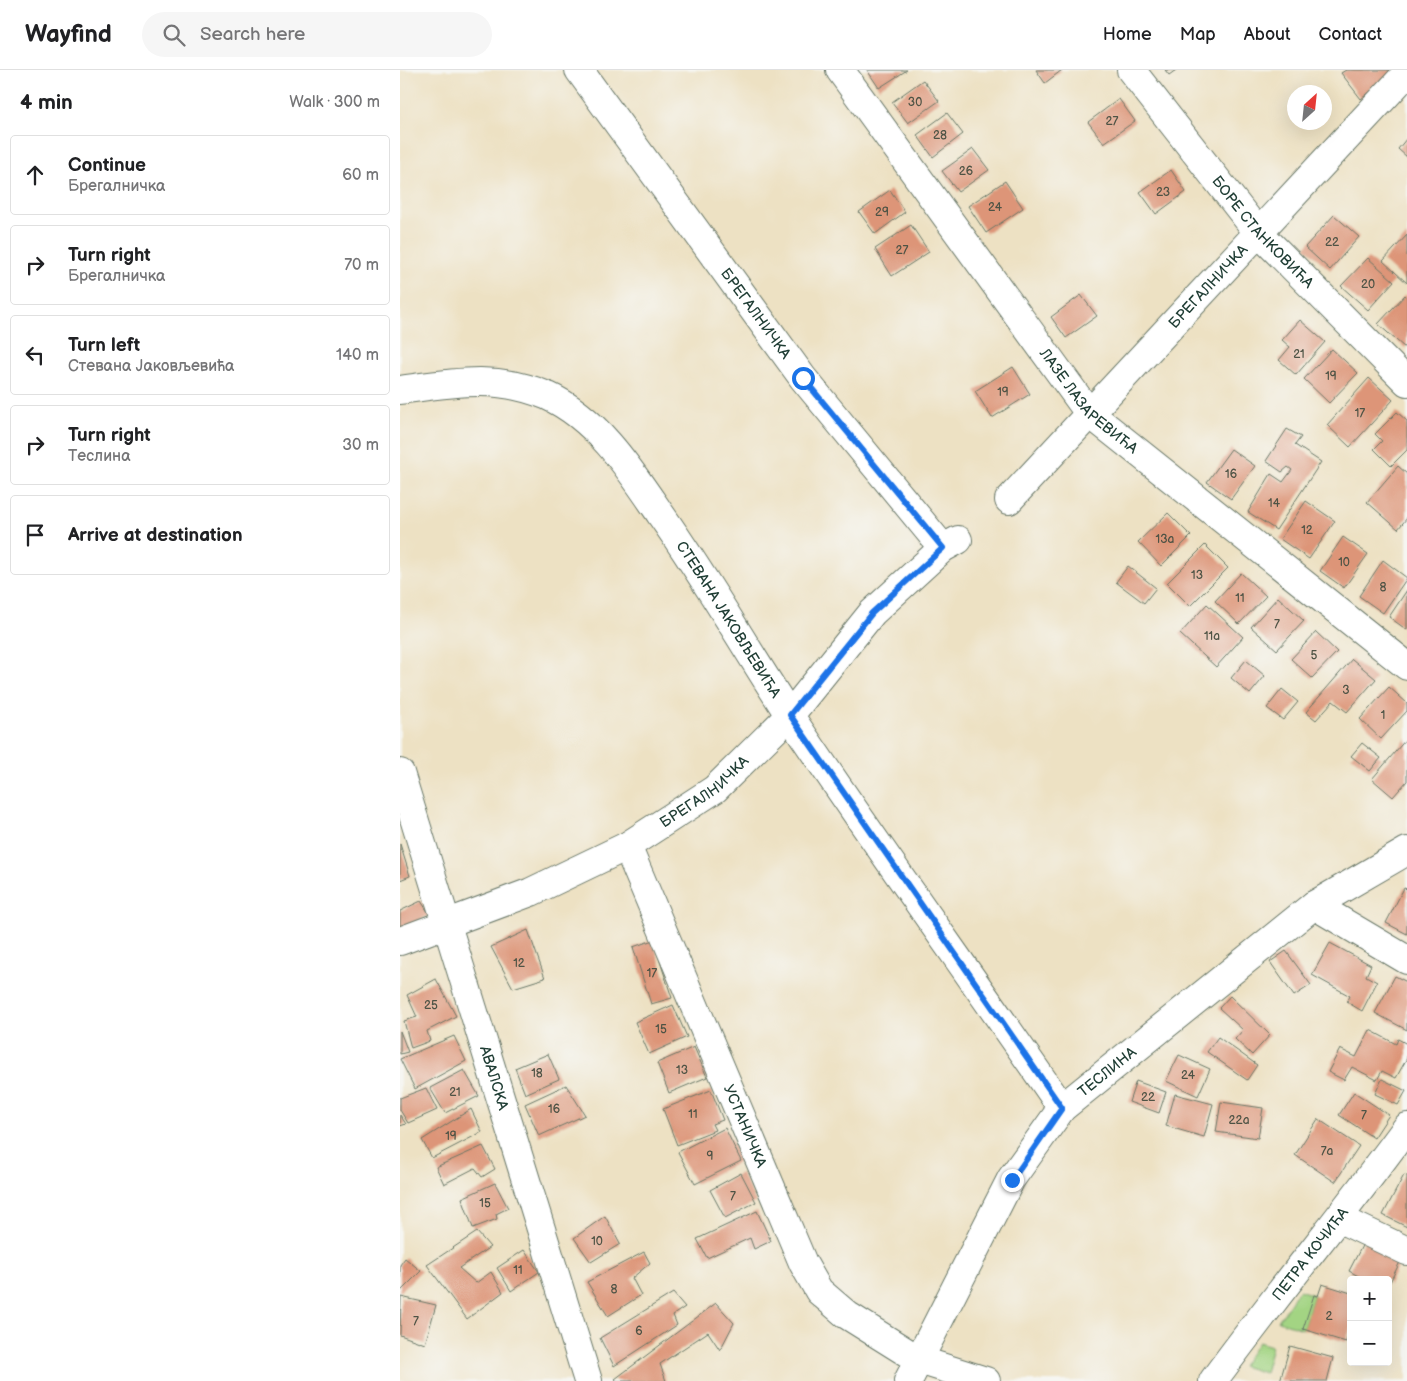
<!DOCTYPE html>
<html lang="en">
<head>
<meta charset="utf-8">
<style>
	:root { --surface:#fff; --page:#f6f6f6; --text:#202124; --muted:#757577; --line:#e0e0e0 }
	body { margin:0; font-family:"Balsamiq Sans",sans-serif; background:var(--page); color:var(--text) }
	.controls { position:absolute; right:15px; bottom:15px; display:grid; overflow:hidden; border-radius:5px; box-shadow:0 5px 20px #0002 }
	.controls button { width:45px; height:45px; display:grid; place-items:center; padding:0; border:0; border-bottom:1px solid var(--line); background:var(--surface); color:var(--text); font:25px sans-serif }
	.compass { position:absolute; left:887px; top:15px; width:45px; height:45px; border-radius:50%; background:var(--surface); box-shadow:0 5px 20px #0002; rotate:27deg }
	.stop { position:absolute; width:15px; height:15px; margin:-11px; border:4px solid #1a73e8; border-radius:50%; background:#fff }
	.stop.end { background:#1a73e8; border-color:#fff; box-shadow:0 1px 5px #0008 }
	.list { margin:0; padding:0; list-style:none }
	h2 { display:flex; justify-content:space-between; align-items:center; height:65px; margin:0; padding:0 20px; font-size:21px }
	h2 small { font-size:16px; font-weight:400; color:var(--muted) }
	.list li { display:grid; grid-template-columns:32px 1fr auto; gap:15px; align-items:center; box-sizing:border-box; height:80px; margin:0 10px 10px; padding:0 10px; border:1px solid var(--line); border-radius:5px }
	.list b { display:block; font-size:19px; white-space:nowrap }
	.list p { margin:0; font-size:16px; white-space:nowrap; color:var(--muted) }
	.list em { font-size:16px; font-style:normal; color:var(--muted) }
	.icon { flex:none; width:28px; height:28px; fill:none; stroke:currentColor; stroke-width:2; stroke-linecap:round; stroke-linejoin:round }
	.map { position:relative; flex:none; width:1007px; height:1311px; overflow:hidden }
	header { display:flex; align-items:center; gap:30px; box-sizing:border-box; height:70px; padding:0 25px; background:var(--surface); border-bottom:1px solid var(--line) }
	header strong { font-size:24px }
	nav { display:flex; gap:28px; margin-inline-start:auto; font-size:18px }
	.search { width:350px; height:45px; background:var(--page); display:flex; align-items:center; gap:12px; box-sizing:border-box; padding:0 18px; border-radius:28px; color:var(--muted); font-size:19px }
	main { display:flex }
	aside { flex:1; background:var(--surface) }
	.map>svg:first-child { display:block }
</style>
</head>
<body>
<header>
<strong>Wayfind</strong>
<div class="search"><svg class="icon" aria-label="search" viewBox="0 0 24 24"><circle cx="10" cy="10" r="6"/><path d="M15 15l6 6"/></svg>Search here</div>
<nav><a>Home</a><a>Map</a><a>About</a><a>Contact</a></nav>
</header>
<main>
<aside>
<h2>4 min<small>Walk · 300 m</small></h2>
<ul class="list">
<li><svg class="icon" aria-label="ahead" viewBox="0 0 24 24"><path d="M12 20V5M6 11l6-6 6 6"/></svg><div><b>Continue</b><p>Брегалничка</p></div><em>60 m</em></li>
<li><svg class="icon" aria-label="right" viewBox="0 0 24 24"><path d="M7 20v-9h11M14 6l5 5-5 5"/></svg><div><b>Turn right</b><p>Брегалничка</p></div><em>70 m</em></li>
<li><svg class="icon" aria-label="left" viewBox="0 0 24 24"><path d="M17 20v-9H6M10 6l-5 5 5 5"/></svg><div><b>Turn left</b><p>Стевана Јаковљевића</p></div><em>140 m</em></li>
<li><svg class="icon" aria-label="right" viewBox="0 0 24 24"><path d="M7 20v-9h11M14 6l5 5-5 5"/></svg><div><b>Turn right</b><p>Теслина</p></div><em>30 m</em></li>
<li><svg class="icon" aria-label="arrive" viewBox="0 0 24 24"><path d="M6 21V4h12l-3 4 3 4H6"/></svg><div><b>Arrive at destination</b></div></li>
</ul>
</aside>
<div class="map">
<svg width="1007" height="1311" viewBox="0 0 1007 1311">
	<rect width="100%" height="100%" fill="#f6f6f2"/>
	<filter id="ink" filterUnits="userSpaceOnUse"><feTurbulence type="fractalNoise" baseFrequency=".02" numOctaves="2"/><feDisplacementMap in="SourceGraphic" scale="10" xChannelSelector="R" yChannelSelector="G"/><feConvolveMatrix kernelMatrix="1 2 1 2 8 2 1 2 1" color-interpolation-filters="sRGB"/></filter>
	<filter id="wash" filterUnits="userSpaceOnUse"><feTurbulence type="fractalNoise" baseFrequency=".0096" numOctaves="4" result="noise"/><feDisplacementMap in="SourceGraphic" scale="20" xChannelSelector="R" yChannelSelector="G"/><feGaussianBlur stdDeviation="1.12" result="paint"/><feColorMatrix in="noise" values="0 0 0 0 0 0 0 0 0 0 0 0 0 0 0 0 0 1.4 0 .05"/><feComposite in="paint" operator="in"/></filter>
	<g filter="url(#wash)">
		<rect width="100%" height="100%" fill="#ede1c3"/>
		<!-- green -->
		<path fill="#a3d483" stroke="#61885c" d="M899,1220L914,1225L903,1259L878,1251Z
			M858,1272L872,1276L865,1303L842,1296Z"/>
		<g id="blocks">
			<!-- building -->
			<path fill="#dd9578" d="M467,0H507L479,18Z
				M636,0H662L645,13Z
				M765,0H776L769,5Z
				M946,0H995L996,2L961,29L941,3Z
				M523,10L539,31L508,53L492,32Z
				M719,29L735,51L704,73L688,52Z
				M547,43L563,64L533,87L517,65Z
				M1007,68V87L998,79Z
				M573,79L589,100L558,122L542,101Z
				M771,100L786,122L756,144L740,122Z
				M605,111L623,138L586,163L568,136Z
				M490,120L505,142L475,164L459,142Z
				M934,145L959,167L930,200L905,177Z
				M511,155L529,182L492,206L475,179Z
				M1007,165V213L983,191Z
				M968,188L994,211L968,240L941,216Z
				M681,225L697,246L666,268L651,247Z
				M1005,225L1007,227V275L1005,278L978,254Z
				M900,250L925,272L896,305L879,290L890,277L882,270Z
				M932,279L958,303L929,333L904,309Z
				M613,297L630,324L592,348L575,321Z
				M969,308L993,330L950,377L927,355Z
				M997,342L1007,351V380L991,396L974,379L982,371L975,364Z
				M887,359L901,367L895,375L921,392L876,460L848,442L871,404L883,412L892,400L888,397L882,402L866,391Z
				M831,379L855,396L831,429L807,412Z
				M998,396L1007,404V448L998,459L967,432Z
				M906,431L935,451L909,489L880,469Z
				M768,443L791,466L761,496L738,472Z
				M943,467L968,484L944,518L920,501Z
				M805,475L828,498L790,536L767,513Z
				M983,490L1007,508L983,543L959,526Z
				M728,496L756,518L744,533L716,512Z
				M841,503L866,526L839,554L815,531Z
				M1007,520V560L989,547Z
				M878,527L904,551L877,580L851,557Z
				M807,534L843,567L816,597L780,564Z
				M916,562L937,582L912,608L891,589Z
				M952,589L976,609L947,642L933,631L916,650L906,642Z
				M846,590L865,606L850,624L831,608Z
				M989,617L1007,633V641L981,669L960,649Z
				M882,619L898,632L883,650L867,638Z
				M1007,668V711L993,727L972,709Z
				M962,673L981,688L970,701L951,686Z
				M0,774L10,806L0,810Z
				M1004,818L1007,819V864L986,853Z
				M21,831L30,845L3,858L0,868V841Z
				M128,860L145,908L113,918L91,877Z
				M253,870L272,928L251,934L233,877Z
				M930,873L971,895L966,906L977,912L962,941L947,932L950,926L912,905Z
				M886,881L911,915L894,926L870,892Z
				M995,906L1007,912V960L975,943Z
				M36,909L56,946L27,961L30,971L11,978L4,951L17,947L7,925Z
				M830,926L870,965L852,985L835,969L843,960L819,938Z
				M273,935L287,967L249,984L235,952Z
				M970,960L996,974L998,969L1007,974V988L996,1008L982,1001L977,1010L952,997L944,1010L928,1002L940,979L956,987Z
				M0,961L8,982L0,984Z
				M54,966L66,991L15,1019L0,989Z
				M818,967L857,995L847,1010L807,982Z
				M294,977L307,1007L269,1023L257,993Z
				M148,984L159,1009L125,1024L115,998Z
				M779,985L810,999L798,1026L766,1011Z
				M64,1000L79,1026L45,1043L30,1018Z
				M982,1009L1006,1021L998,1035L975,1024Z
				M736,1011L766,1022L759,1043L729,1032Z
				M166,1015L185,1045L139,1066L125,1034Z
				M26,1018L37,1040L8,1053L0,1040V1028Z
				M311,1020L323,1050L312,1054L315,1060L277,1075L263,1039Z
				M954,1022L989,1045L974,1068L939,1045Z
				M775,1024L813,1034L804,1067L766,1056Z
				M821,1032L863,1038L858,1068L816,1062Z
				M71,1039L82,1062L32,1088L22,1070Z
				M0,1045L6,1054L0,1056Z
				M918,1049L959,1076L935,1112L895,1085Z
				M325,1058L341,1091L295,1114L278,1082Z
				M83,1076L95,1099L82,1107L75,1098L44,1114L36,1097Z
				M341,1103L356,1132L325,1148L310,1120Z
				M1004,1105L1007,1106V1157L983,1145Z
				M95,1113L108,1138L96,1144L97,1149L73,1158L62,1128Z
				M357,1141L371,1171L354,1179L350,1168L307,1188L297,1169Z
				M205,1146L220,1174L191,1192L174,1168Z
				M77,1162L90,1177L59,1198L76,1213L91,1202L103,1222L67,1249L27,1195Z
				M966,1168L1003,1186L988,1216V1210H966L949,1201Z
				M124,1180L139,1202L111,1221L97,1198Z
				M244,1182L250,1193L232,1208L241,1225L208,1246L187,1212Z
				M5,1188L21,1201L0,1222V1195Z
				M922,1214L951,1223V1256L946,1272L903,1259L914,1225L918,1226Z
				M273,1223L285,1237L273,1245L277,1255L214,1296L200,1268Z
				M1,1227L36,1235L25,1274L0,1265Z
				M316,1233L334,1253L320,1280L308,1262L260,1294L266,1311H217L215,1309Z
				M890,1276L933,1288L927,1311H880Z"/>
		</g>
	</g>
	<g filter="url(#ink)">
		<use href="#blocks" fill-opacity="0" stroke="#677666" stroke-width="1"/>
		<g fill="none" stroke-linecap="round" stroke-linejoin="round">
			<!-- minor casing -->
			<g stroke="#677666" stroke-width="30">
				<g id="minor">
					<path id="s1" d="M179,0L403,308L543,478"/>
					<path id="s2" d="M440,0L689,343L1007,596"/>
					<path id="s3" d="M731,0L857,161L1007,312"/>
					<path id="s4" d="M0,320C52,313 97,304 148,326C198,349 231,401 261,445C307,510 346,579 390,646C478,778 572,907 662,1038"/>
					<path id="s5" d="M609,430L1007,3"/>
					<path id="s6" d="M0,703L188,1311"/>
					<path id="s7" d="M227,776L403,1193L419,1221L447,1245L519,1290L586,1311"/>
					<path d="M914,835L1007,890"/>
					<path id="s8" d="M0,871L131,822L227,776L315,719L390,645L472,543L543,478L558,470"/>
					<path d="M940,1149L1007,1181"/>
					<path id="s9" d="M508,1311L611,1109L662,1038L914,835L1007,781"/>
					<path id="s10" d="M813,1311C876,1225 944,1143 1007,1057"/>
				</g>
			</g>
			<!-- minor -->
			<use href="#minor" stroke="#fff" stroke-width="28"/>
		</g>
	</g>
	<g fill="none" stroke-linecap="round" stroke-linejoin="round" filter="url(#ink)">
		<!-- route -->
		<path stroke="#1a73e8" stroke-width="6" d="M403,308L543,478L472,543L390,645L662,1038L612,1110"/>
	</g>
	<g text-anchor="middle" stroke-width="4" stroke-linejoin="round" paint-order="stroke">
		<!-- number labels -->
		<g font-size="12" fill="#4e5345">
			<text x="515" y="36">30</text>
			<text x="712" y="55">27</text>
			<text x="540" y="69">28</text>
			<text x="566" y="105">26</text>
			<text x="763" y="126">23</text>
			<text x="595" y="141">24</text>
			<text x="482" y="146">29</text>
			<text x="932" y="176">22</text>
			<text x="502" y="184">27</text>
			<text x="968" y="218">20</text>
			<text x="899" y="288">21</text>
			<text x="931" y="310">19</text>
			<text x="603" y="326">19</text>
			<text x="960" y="347">17</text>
			<text x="831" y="408">16</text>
			<text x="874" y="437">14</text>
			<text x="907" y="464">12</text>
			<text x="765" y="473">13a</text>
			<text x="944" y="496">10</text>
			<text x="797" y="509">13</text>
			<text x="983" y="521">8</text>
			<text x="840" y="532">11</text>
			<text x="877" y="558">7</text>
			<text x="812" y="570">11a</text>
			<text x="914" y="589">5</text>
			<text x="946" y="624">3</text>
			<text x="983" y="649">1</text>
			<text x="119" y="897">12</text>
			<text x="252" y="907">17</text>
			<text x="31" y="939">25</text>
			<text x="261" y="963">15</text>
			<text x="282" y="1004">13</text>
			<text x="137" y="1007">18</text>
			<text x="788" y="1009">24</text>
			<text x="55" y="1026">21</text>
			<text x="748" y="1031">22</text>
			<text x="154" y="1043">16</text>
			<text x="293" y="1048">11</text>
			<text x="964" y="1049">7</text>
			<text x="839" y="1054">22a</text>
			<text x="51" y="1070">19</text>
			<text x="927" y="1085">7a</text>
			<text x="310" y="1090">9</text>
			<text x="333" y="1130">7</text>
			<text x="85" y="1137">15</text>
			<text x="197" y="1175">10</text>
			<text x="118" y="1204">11</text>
			<text x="214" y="1223">8</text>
			<text x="929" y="1250">2</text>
			<text x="16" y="1255">7</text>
			<text x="239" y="1265">6</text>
		</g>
		<!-- street labels -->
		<g font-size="15" fill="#1f3d34" stroke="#f6f6f2">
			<text dy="5" stroke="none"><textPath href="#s3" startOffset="209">БОРЕ СТАНКОВИЋА</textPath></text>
			<text dy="5" stroke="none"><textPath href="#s5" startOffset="292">БРЕГАЛНИЧКА</textPath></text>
			<text dy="5" stroke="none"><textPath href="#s1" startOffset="301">БРЕГАЛНИЧКА</textPath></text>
			<text dy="5" stroke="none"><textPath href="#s2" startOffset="415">ЛАЗЕ ЛАЗАРЕВИЋА</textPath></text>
			<text dy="5" stroke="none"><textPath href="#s4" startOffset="441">СТЕВАНА ЈАКОВЉЕВИЋА</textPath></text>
			<text dy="5" stroke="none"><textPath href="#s8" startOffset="341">БРЕГАЛНИЧКА</textPath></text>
			<text dy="5" stroke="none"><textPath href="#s9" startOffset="372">ТЕСЛИНА</textPath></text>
			<text dy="5" stroke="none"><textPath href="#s6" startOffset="319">АВАЛСКА</textPath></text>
			<text dy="5" stroke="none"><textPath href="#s7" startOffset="304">УСТАНИЧКА</textPath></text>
			<text dy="5" stroke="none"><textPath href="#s10" startOffset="160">ПЕТРА КОЧИЋА</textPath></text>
		</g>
	</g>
</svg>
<div class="controls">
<button>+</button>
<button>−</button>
</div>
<svg class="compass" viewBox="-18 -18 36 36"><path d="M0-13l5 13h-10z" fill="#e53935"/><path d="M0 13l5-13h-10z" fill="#757577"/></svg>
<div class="stop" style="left:403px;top:308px"></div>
<div class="stop end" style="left:612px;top:1110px"></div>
</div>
</main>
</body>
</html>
